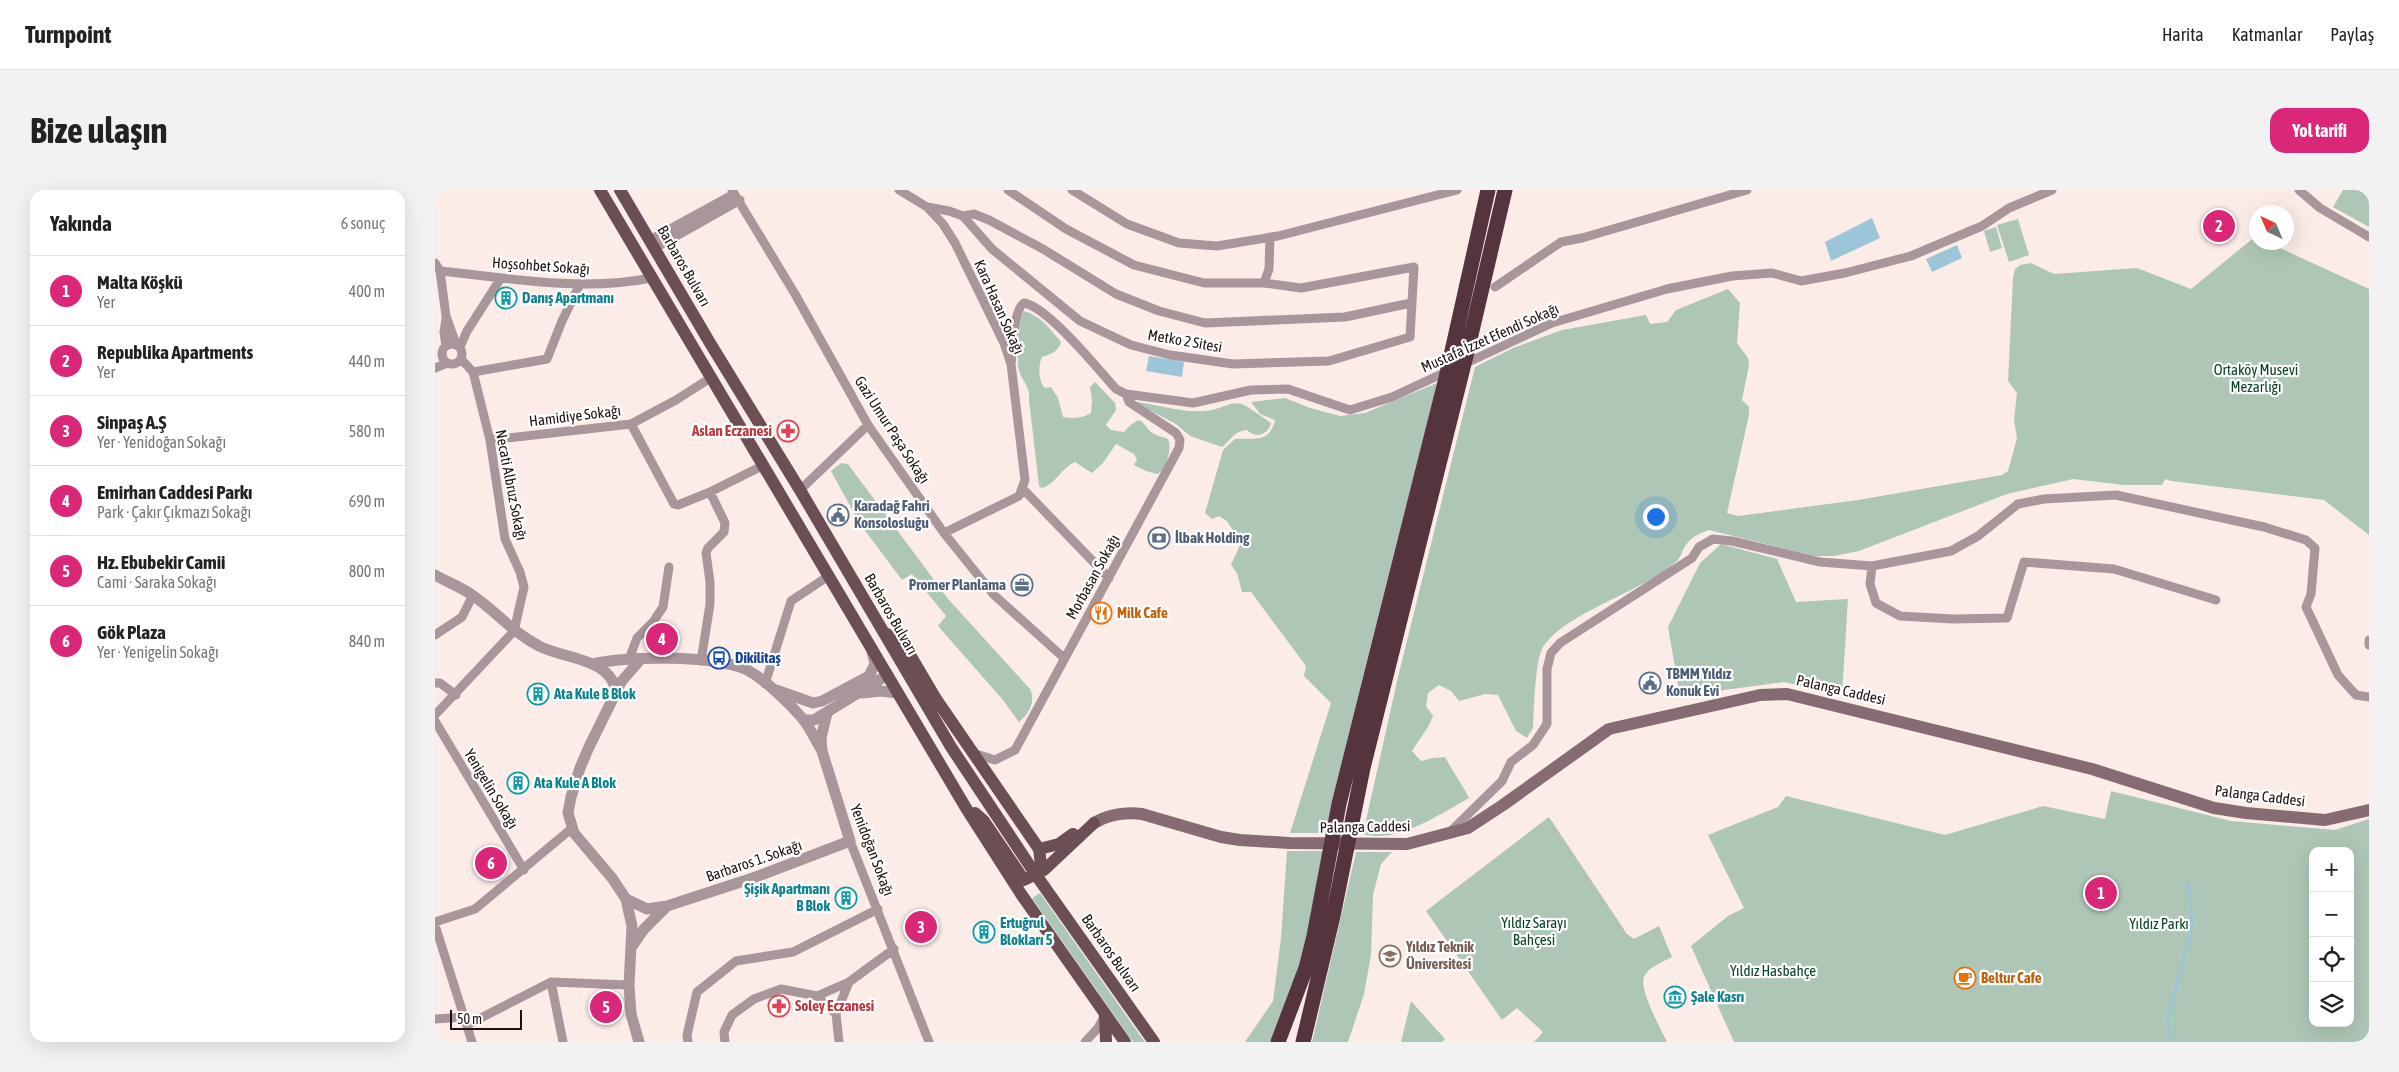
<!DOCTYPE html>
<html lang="tr">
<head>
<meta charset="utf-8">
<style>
	:root { --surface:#fff; --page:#f2f2f2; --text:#222; --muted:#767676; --line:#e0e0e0; --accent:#db2777 }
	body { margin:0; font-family:"Asap Condensed",sans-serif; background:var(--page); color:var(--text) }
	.controls { position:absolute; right:15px; bottom:15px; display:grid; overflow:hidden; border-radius:10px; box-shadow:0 5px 20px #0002 }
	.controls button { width:45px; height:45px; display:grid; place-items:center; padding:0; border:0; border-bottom:1px solid var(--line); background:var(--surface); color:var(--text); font:25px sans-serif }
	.compass { position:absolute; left:1814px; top:15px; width:45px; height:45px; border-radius:50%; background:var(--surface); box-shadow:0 5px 20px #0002; rotate:316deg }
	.scale { position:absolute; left:15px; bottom:12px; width:72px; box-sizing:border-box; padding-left:5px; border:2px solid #1f120e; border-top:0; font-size:14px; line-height:18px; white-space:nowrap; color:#1f120e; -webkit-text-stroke:4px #fff; paint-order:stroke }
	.you { position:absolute; left:1220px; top:326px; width:18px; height:18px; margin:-12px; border:4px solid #fff; border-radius:50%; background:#1a73e8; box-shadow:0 0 0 8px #1a73e833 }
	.badge { display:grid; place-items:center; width:32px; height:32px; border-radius:50%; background:var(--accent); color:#fff; font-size:16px; font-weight:700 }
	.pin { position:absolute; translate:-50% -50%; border:2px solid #fff; box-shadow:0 1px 5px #0006 }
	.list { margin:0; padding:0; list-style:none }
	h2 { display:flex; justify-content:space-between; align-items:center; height:65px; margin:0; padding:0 20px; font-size:21px }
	h2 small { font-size:16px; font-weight:400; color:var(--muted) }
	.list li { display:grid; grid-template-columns:32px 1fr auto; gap:15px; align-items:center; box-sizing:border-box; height:70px; padding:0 20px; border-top:1px solid var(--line) }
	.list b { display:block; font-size:19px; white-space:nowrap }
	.list p { margin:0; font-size:16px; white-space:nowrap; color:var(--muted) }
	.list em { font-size:16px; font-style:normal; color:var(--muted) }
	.icon { flex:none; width:28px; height:28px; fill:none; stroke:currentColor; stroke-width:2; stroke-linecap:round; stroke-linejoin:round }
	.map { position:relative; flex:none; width:1934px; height:852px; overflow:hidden; border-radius:15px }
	header { display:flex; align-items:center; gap:30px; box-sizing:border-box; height:70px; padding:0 25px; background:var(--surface); border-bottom:1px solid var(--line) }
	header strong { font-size:24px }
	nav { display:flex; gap:28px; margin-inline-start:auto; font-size:18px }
	.intro { display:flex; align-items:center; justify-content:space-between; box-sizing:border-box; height:120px; padding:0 30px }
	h1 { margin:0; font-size:35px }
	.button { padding:12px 22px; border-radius:15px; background:var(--accent); color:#fff; font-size:18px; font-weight:700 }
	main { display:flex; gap:30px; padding:0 30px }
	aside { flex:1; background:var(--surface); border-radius:15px; box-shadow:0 5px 20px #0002 }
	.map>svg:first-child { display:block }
</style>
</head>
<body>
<header>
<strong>Turnpoint</strong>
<nav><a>Harita</a><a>Katmanlar</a><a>Paylaş</a></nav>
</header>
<div class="intro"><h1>Bize ulaşın</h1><a class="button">Yol tarifi</a></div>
<main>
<aside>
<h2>Yakında<small>6 sonuç</small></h2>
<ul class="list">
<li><span class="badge">1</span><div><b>Malta Köşkü</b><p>Yer</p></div><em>400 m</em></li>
<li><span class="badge">2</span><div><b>Republika Apartments</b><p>Yer</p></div><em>440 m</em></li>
<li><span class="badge">3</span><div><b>Sinpaş A.Ş</b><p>Yer · Yenidoğan Sokağı</p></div><em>580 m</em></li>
<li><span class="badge">4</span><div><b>Emirhan Caddesi Parkı</b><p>Park · Çakır Çıkmazı Sokağı</p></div><em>690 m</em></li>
<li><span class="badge">5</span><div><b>Hz. Ebubekir Camii</b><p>Cami · Saraka Sokağı</p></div><em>800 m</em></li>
<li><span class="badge">6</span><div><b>Gök Plaza</b><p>Yer · Yenigelin Sokağı</p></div><em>840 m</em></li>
</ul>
</aside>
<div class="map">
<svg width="1934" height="852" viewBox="0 0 1934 852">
	<rect width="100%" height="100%" fill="#fbece7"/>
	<!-- green -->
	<path fill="#aec6b5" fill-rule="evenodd" d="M1908,0H1934V37L1898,17Z
		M1583,29L1594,65L1574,72L1562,35Z
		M1561,37L1567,58L1555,62L1549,41Z
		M1821,46L1822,52L1834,53L1934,99V345L1889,310L1736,291L1730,289L1727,295H1689L1638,289L1572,304L1424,361L1399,366H1380L1274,340C1262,344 1254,348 1248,360C1247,363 1245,367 1243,370C1210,402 1128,422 1107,459C1100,473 1099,520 1098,538L1092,548L1081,541L1063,505L1050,504L1024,511L1016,501L1004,495L993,503L991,516L998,526C993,540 984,549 977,561L986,571L998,568L1010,567C1018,582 1027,594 1034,608C1005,624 962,654 928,644L963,487L1040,177L1078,158L1127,140L1211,125L1215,134L1232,132L1241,120L1293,99L1305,113L1302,153L1313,168L1314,175L1307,210L1314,217V225L1292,323L1303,326L1423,310L1567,285L1573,281L1582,248L1579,230L1582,203L1573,191L1578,88L1580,79L1585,75L1596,73L1619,84L1702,78L1756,99Z
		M589,121C606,126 615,139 626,152C623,162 616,164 607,167C603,176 603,191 610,198L616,197L623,208L628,227C638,229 648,228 656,223L657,210L655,197L660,192L680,213L681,220L671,235L676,240L689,242C711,218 705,238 721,245C725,247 729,247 733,249C737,259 732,277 723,284C715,283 706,279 699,275L702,269L699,264L681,254L668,273L657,283L640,272C626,278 622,293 607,298L604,296L594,210C596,197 587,192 584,180C581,171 584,128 589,121Z
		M1002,193L894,643H855L896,513L869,486L871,476L816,402H807L802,383L796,375L806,353L792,331L784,326L777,329L770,323L788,260L800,249C819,248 835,253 840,230L825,224L816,212L850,208L875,218L905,226L930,223Z
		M699,212C726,214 749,225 777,220C786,218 798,211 807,214C809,214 832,230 836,233C833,245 821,249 812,240C799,241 796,250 787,257L755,246L741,234Z
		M406,273L413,274L514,410L595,499C601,511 594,524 584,532L568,510L503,436L511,426L477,384L467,390L425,334L396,281Z
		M1286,354L1342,369L1361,412L1413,409L1407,505L1349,492L1245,506L1233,437L1265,373Z
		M221,432L238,434L233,467L216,464Z
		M1676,601L1796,631L1900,640L1934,629V852H1299L1256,756L1293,726L1309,718L1273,645L1343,617L1351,606L1510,645L1608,616L1670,629ZM1878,661H1915V833H1878Z
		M1114,627L1192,744L1199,749L1224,736L1237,767C1228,772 1213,777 1209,787C1204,800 1226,839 1232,852H1099L1108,842L1082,818L1067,830L991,721Z
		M852,661H890C876,726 866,792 835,852H810L838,811L846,748Z
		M921,662H957L946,674L938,705L936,765L929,804L913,852H877Z
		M605,703L702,841L710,852H698L597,708Z
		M976,811L1010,849L1007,852H966Z"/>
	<!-- water -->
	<path fill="#9cc6d7" d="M1437,28L1445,48L1396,71L1390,52Z
		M1522,55L1527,68L1497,82L1491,69Z
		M714,166L749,172L747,187L711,181Z"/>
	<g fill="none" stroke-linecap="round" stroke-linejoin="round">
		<!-- stream -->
		<path stroke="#9cc6d7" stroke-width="3" d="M1735,852L1733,829L1757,735L1754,693"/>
		<!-- minor -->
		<path stroke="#a9969a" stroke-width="9" d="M297,0L360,104L433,235L509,343L559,405L629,468
			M464,0L492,17L508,34L520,53L569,153L576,174L590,290L584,306L509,343
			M637,0L692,34L744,53L782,56L843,46L1022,0
			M1864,0L1885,18L1934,47
			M492,17L514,21L528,26L557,59L645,131L696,155L735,165L798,174L894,171L975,147L979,77L866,98L829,93H769L699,75L631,39L573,0
			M528,26L539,24L554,30L608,59L681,104L724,121L770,133L910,127L976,113
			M215,50L299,4
			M220,58L305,10
			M0,73L5,81C74,88 147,102 216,88
			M5,81L11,126L21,154
			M829,93L834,79L835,47
			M1060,97L1126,52L1147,48L1312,0
			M11,129L9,142L11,156
			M7 164a10 10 0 1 1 20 0a10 10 0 1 1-20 0Z
			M25,157L32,141L66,88
			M576,174C578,160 578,120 589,113C613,117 663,179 681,199L691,204L758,213L816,200L853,199L915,220L957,207L1013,181
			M1027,175L1117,133L1232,99L1297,86L1337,83L1366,91L1410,83L1476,66L1547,36L1574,18L1617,0
			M0,178L12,173
			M38,182L112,169L127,131L145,94
			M196,234L239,314L243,315L275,302L290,333L289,342L273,358L271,363L275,392V414L266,471
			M55,250L196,234L241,210L277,187
			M587,298L674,388
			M365,300L433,235
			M275,302L327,276
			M1437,376L1435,394L1441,413L1465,426L1518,429L1572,428L1589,372L1679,379L1781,410
			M0,445L27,427L38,405
			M1934,450V455
			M194,469L202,448L218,432L228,417L234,377
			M0,493H5L21,505
			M330,494L356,411L392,387
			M0,525L79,441L89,397L85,382L70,349L55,250L38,182L26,169
			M0,531L89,680
			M538,563L560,570L580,560L744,258L745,250L741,243L694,212L691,204
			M1015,642L1067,591L1076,572L1098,555L1112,534V479L1116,463L1125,453L1257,368L1264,357L1278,349L1297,351L1385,372L1437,376L1516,361L1543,346L1583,314L1609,309L1681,305L1829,337L1871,350L1880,358L1876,404L1871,417L1903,485L1921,505L1934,507
			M415,651L494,852
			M0,732L40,719L136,639
			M0,735L37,852
			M116,792L128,852
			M382,806L414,792
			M401,824L404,852
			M0,829L30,827
			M32,835L116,792L194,795
			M253,852L252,845L262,802L301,771L358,762L443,719
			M290,852L289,842L297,825L319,809L346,799L382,806L401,824L414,792L459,759
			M650,852L663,838L670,825"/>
		<!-- tertiary -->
		<path stroke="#a9969a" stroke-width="11" d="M0,385C12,392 26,397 37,405C61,421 78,443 104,456C128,469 178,468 181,503
			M157,474C193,466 276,465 310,479C328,487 355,514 368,529C375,538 380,549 386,559
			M341,500L378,513L387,511L434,486L440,474L437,461
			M427,503L446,501L463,503
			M369,530H379L452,485
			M191,709L212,719L232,716L321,687L415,651L387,561L386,548L392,523
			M196,758L209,739L231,717
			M204,852L196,824L194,795L197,736L191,709L177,688L139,643L133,623L136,607L145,578L154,557L186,492L205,470"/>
		<!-- secondary -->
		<path stroke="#866c72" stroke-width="12" d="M659,633C674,624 690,622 707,624L786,647L805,650L854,653L972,654L1033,638L1068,615L1174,539L1325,505L1352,504L1657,579L1779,618L1811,623L1890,630L1934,620"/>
		<!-- primary -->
		<path stroke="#6c4e55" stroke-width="12" d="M165,0L531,618L586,704L690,852
			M185,0L275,153L365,300L516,557L601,685L719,852
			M452,444L474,463L501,509L604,659L606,675L601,685
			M540,623L549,631L589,690L609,680L659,633
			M604,659L624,654L638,644
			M670,825L671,852"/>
		<!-- motorway -->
		<path stroke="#56343d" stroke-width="15" d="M843,852L871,778L879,746L904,614L1011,188L1053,0
			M868,852L898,726L928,578L1032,162L1070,0"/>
	</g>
	<!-- icons -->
	<defs>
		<g id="building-ring" transform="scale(1.125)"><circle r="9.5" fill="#fff" stroke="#0f9aa8" stroke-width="1.5"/><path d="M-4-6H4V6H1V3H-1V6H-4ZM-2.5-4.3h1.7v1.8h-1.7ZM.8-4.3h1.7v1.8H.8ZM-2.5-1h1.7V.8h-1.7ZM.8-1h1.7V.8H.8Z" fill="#0f9aa8"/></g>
		<g id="pharmacy-ring" transform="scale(1.125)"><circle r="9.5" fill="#fff" stroke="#e0444e" stroke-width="1.5"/><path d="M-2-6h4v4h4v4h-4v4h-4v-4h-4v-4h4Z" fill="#e0444e"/></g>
		<g id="civic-ring" transform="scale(1.125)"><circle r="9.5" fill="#fff" stroke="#5c6f8a" stroke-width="1.5"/><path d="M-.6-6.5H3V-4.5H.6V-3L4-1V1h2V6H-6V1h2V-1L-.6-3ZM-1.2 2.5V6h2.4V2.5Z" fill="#5c6f8a"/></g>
		<g id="bank-ring" transform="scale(1.125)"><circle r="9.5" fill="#fff" stroke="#5c6f8a" stroke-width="1.5"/><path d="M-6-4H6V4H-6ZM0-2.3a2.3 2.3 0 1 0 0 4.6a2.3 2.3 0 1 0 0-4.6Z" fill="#5c6f8a"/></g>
		<g id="office-ring" transform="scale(1.125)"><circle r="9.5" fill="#fff" stroke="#5c6f8a" stroke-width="1.5"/><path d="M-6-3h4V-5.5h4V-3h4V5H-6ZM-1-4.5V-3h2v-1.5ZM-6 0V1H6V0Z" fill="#5c6f8a"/></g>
		<g id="restaurant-ring" transform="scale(1.125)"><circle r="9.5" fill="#fff" stroke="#e8710a" stroke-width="1.5"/><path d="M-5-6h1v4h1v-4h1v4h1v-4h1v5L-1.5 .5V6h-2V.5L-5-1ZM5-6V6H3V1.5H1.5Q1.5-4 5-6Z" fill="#e8710a"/></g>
		<g id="bus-ring" transform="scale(1.125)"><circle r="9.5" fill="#fff" stroke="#1a4fb4" stroke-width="1.5"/><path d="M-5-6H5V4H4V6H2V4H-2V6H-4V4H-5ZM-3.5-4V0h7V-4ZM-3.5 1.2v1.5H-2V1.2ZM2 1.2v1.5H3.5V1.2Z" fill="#1a4fb4"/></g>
		<g id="university-ring" transform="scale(1.125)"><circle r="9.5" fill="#fff" stroke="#8d6e63" stroke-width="1.5"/><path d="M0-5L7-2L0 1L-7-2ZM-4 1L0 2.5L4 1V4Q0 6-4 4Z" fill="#8d6e63"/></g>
		<g id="cafe-ring" transform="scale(1.125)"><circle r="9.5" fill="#fff" stroke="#e8710a" stroke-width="1.5"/><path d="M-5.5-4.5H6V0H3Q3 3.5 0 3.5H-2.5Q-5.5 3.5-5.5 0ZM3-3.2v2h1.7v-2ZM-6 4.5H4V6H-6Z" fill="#e8710a"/></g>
		<g id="museum-ring" transform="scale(1.125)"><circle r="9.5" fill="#fff" stroke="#0f9aa8" stroke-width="1.5"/><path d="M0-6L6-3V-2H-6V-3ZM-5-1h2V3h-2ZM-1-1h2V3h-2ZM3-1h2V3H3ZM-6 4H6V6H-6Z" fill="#0f9aa8"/></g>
	</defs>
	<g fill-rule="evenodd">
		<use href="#building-ring" x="71" y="108"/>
		<use href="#pharmacy-ring" x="353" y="241"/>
		<use href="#civic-ring" x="403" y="325"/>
		<use href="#bank-ring" x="724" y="348"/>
		<use href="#office-ring" x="587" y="395"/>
		<use href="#restaurant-ring" x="666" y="423"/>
		<use href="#bus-ring" x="284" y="468"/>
		<use href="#civic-ring" x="1215" y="493"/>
		<use href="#building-ring" x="103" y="504"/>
		<use href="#building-ring" x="83" y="593"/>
		<use href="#building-ring" x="411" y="708"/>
		<use href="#building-ring" x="549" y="742"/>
		<use href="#university-ring" x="955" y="766"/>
		<use href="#cafe-ring" x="1530" y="788"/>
		<use href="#museum-ring" x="1240" y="807"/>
		<use href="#pharmacy-ring" x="344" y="816"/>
	</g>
	<g text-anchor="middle" stroke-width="4.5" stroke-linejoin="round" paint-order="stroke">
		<!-- street labels -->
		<g font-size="15" fill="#1f120e" stroke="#fff">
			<text transform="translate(106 76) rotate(4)" y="5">Hoşsohbet Sokağı</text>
			<text transform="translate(249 76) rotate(60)" y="5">Barbaros Bulvarı</text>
			<text transform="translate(564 117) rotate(66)" y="5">Kara Hasan Sokağı</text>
			<text transform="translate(1055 148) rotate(-24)" y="5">Mustafa İzzet Efendi Sokağı</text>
			<text transform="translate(750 151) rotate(10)" y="5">Metko 2 Sitesi</text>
			<text transform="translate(140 226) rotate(-7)" y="5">Hamidiye Sokağı</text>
			<text transform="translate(457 240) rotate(57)" y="5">Gazi Umur Paşa Sokağı</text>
			<text transform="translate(76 295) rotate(79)" y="5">Necati Albruz Sokağı</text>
			<text transform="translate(658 387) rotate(-61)" y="5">Morbasan Sokağı</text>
			<text transform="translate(456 424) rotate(60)" y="5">Barbaros Bulvarı</text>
			<text transform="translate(1406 500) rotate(13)" y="5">Palanga Caddesi</text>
			<text transform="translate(56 599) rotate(59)" y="5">Yenigelin Sokağı</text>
			<text transform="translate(1825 606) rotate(7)" y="5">Palanga Caddesi</text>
			<text transform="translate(930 637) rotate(-1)" y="5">Palanga Caddesi</text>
			<text transform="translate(437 660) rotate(69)" y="5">Yenidoğan Sokağı</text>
			<text transform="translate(319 671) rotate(-19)" y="5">Barbaros 1. Sokağı</text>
			<text transform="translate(676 763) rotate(55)" y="5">Barbaros Bulvarı</text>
		</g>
		<!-- culture labels -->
		<g font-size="15" font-weight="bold" fill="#0d838f" stroke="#fff" text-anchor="start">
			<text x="87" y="113">Danış Apartmanı</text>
			<text x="119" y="509">Ata Kule B Blok</text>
			<text x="99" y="598">Ata Kule A Blok</text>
			<text x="395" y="704" text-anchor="end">Şişik Apartmanı<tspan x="395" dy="17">B Blok</tspan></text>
			<text x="565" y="738">Ertuğrul<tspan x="565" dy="17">Blokları 5</tspan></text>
			<text x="1256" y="812">Şale Kasrı</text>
		</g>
		<!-- park labels -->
		<g font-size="15" fill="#084526" stroke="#fff">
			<text x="1821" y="185">Ortaköy Musevi<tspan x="1821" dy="17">Mezarlığı</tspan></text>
			<text x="1099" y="738">Yıldız Sarayı<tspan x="1099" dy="17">Bahçesi</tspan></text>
			<text x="1724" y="739">Yıldız Parkı</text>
			<text x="1338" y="786">Yıldız Hasbahçe</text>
		</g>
		<!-- health labels -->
		<g font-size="15" font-weight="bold" fill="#be3a42" stroke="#fff" text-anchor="end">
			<text x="337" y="246">Aslan Eczanesi</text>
			<text x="360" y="821" text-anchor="start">Soley Eczanesi</text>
		</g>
		<!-- service labels -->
		<g font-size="15" font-weight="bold" fill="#4e5e75" stroke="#fff" text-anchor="start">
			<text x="419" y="321">Karadağ Fahri<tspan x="419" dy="17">Konsolosluğu</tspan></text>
			<text x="740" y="353">İlbak Holding</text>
			<text x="571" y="400" text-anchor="end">Promer Planlama</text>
			<text x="1231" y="489">TBMM Yıldız<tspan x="1231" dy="17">Konuk Evi</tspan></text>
		</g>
		<!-- food labels -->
		<g font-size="15" font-weight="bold" fill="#c56008" stroke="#fff" text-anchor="start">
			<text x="682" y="428">Milk Cafe</text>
			<text x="1546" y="793">Beltur Cafe</text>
		</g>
		<!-- transit labels -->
		<g font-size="15" font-weight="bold" fill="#164399" stroke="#fff" text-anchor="start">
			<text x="300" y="473">Dikilitaş</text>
		</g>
		<!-- education labels -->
		<g font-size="15" font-weight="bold" fill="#785e54" stroke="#fff" text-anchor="start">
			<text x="971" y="762">Yıldız Teknik<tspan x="971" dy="17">Üniversitesi</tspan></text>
		</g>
	</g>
</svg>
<div class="controls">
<button>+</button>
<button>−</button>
<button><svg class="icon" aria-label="locate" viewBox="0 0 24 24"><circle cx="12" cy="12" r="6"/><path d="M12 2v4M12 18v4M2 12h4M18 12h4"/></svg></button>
<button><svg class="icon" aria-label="layers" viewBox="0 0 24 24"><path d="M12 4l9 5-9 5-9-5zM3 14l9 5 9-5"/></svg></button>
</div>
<svg class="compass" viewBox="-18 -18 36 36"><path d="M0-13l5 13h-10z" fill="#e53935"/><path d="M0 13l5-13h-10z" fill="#767676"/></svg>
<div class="scale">50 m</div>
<div class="you"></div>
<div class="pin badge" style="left:1666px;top:703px">1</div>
<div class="pin badge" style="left:1784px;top:36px">2</div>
<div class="pin badge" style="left:486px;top:737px">3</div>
<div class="pin badge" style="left:227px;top:449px">4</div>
<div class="pin badge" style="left:171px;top:817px">5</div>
<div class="pin badge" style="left:56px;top:673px">6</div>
</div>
</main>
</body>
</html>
